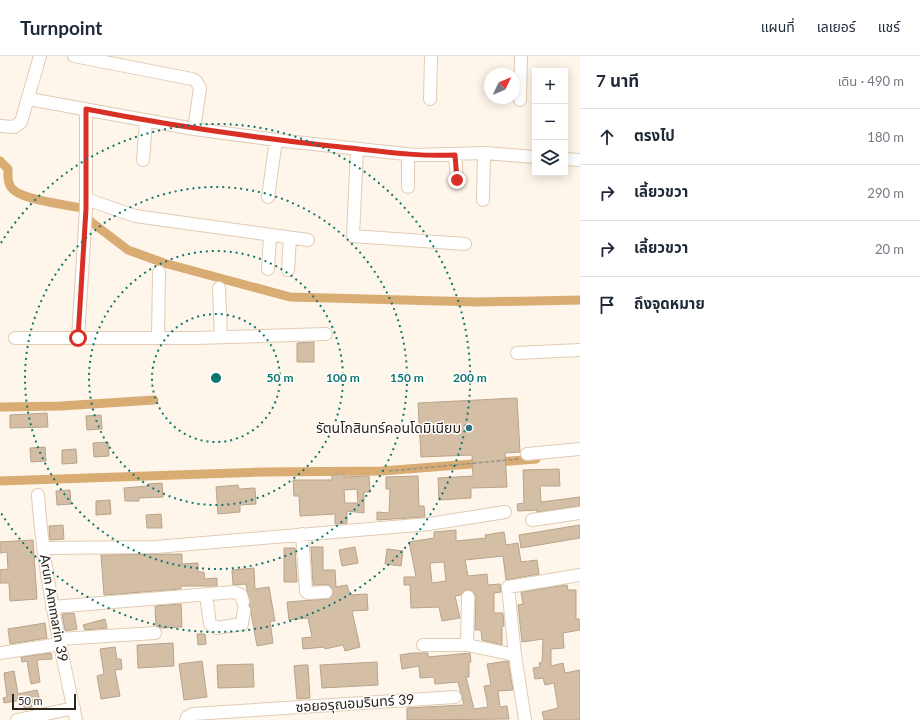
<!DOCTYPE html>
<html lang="th">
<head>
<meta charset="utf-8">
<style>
	:root { --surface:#fff; --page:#f2f2f3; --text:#1f2937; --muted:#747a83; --line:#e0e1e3 }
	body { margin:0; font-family:Lato,"Noto Sans Thai",sans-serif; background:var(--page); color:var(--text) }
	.controls { position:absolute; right:12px; top:12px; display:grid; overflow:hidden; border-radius:0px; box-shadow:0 2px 10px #0003 }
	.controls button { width:36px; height:36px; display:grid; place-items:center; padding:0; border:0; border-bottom:1px solid var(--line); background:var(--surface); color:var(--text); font:20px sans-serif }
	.compass { position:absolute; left:484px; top:12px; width:36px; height:36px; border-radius:50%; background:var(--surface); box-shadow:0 2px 10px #0003; rotate:46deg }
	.scale { position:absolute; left:12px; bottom:10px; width:64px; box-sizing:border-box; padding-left:4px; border:2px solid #2d251b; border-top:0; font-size:11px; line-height:14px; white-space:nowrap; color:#2d251b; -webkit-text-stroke:3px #fff; paint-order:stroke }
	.stop { position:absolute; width:12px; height:12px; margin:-9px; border:3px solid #d93025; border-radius:50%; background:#fff }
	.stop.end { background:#d93025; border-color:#fff; box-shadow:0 1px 4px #0008 }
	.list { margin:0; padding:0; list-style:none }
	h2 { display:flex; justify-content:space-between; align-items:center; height:52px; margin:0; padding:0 16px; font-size:17px }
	h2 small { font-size:13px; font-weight:400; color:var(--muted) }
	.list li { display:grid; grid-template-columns:26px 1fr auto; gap:12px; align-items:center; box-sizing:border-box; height:56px; padding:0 16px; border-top:1px solid var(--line) }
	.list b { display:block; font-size:15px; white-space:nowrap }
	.list em { font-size:13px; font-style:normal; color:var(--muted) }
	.icon { flex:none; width:22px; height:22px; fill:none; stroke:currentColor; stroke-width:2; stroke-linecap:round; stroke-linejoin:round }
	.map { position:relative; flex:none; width:580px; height:664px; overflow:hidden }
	header { display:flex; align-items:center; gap:24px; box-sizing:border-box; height:56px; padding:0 20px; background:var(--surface); border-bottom:1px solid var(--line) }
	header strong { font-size:19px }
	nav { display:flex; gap:22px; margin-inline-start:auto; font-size:14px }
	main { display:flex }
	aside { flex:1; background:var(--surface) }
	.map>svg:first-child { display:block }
</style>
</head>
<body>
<header>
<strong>Turnpoint</strong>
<nav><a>แผนที่</a><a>เลเยอร์</a><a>แชร์</a></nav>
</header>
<main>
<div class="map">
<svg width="580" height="664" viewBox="0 0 580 664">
	<rect width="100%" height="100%" fill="#fff6eb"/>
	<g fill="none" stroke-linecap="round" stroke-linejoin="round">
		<!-- canal -->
		<path stroke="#d9ac73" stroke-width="9" d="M0,105L8,113C8,121 7,130 15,135C26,144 66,149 81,152L90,165L128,194L164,207L290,241L478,246L580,244
			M0,351L61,350L154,344
			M0,425L264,416L382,415L536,403"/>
	</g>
	<!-- building -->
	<path fill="#d4bfa6" stroke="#b8a38a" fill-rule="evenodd" d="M314,286V306H297V287Z
		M517,342L520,396L505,397L507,431L471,432V442L439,444L438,422L473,420L472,399L421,401L418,347Z
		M47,357L48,371L10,372V359Z
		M101,359L102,373L87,374L86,360Z
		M108,386L109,400L94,401L93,387Z
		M45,391L46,405L31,406L30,392Z
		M76,393L77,407L62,408V394Z
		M559,413L560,430H540L541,446L580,441V450L537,456V454L518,455L517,448L524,447L523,414Z
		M344,418V421L369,420L370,436H364V457L347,455V467L335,468V458L300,460L299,440H294L293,424H332V419ZM357,433L358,447H345L344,434Z
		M418,420L419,450H424L425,461L377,464V456L389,457L390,433H386V421Z
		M162,427L163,441L139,442V445H125L124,432L148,430V428Z
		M238,429L239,433L255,432L256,448L240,449V456L218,458L216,431Z
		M70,434L71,448L57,449L56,435Z
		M110,444L111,458L96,459V445Z
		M161,458L162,472H147L146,459Z
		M63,469L64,483L50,484L49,470Z
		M580,469V482L521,492L519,479Z
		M456,474V485L486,482L485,479L504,476L506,489L518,487L521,506L537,504L539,518L506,524L503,500L465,504L468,520L487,518L488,529L500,528L501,536L494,537V557H503L504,570H502V589L482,584L481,574H475L476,541L472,534H465L461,539L455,540L460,562L442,565L439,551L411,552L410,529H404V521H416L409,486L434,482V476ZM444,506L446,525L432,527L430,507Z
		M33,484L37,543L10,545L9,527H0V514L8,513L7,496L0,497V486Z
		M311,491H323V514H335L336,531L347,529L350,539L367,538L368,554L352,555L360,591L345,595L343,589L325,593V591L303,593L302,582L312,581L308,562L289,564L287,546L326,543L333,539L332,532L329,529H313Z
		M355,491L358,507L342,510L339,494Z
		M284,492H295L297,526H284Z
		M387,493L403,495L401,510L385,508Z
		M182,498V508L198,507V516H204L205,523L217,522V530H181V533L104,539L101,499Z
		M254,512L255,533L269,531L275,565H270L273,587L257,590L246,528L233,529L232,514Z
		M567,529L568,534H576V563H579L580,574L563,577L564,592L551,593V610L563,607L565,617L580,614V664H544L542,656L558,652L554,627L545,629L543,622L535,623L533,612L540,611L539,607L542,606L543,583L522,586L518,549L523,548L521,536Z
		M181,548L182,571L160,572L156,570L155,550Z
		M74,557L77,573L65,575L62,558Z
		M105,563L107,572L85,574L83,569Z
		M45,567L47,582L10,588L8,573Z
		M197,578H205L206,588L198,589Z
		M173,587L174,610L138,612L137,589Z
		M115,591L117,603H121L122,613L115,614L120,640L101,643L97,620L104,618L100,593Z
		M51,597L52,603L37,604L40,626L31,628L27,605L22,606L21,601Z
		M412,597H428V601L470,597L471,606H469V621H466L474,653L488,651L484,630L491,629L487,608L508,605L513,634L498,635L500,651L507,650L509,663L407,664V652L464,649L458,626L435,628L434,621L420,622L419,610L402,613L400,599Z
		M202,605L207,641L184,644L179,608Z
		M377,606L378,629L322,632L320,609Z
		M253,608L254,631L218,632L217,609Z
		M301,609H308L310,642L297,643L294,610Z
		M14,615L18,638L37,634L40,644L31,647L32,652L25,654L22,644L4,647L3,642L7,641L4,617Z"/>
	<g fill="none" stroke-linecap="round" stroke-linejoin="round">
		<!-- minor casing -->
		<g stroke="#e1cbb2" stroke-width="14">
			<path id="minor" d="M74,0L192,23L196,25L200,32L194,73
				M29,43L194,73L276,84L415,99L484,97L535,101
				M430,43L431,0
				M520,44L521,0
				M0,70L14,71L21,66L40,0
				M357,93L353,180L465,188
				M408,98V131
				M455,99L457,124
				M565,103L580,104
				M143,104L146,65
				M268,141L276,84
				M86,143L135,160L308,184
				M483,144L484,97
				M268,213L270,180
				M288,214L290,182
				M219,232L221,281
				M15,282H196L326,278
				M78,282L86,153V53
				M158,282L159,216
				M517,297L580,294
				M527,398L580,393
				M38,439C43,515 60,589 76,664
				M532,464L580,457
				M302,478L306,535L308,537L326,536
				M43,492L156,491L429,468L505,456
				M206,539L210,568L216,572L242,568L244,554
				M52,551L234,536L241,539L243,546
				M59,583L155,577
				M423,589H467L515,599
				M467,589L468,541
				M0,597L60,588
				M17,664L74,652
				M186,664L187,661L193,658L455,641
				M525,664L515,599L508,531L580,519"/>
		</g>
		<!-- path -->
		<path stroke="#999086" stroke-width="1.5" stroke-dasharray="4 2" stroke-linecap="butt" d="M389,415L519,403"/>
		<!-- minor -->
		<use href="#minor" stroke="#fff" stroke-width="12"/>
	</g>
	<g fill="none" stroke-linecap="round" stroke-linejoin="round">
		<!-- route -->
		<path stroke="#d93025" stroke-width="5" d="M78,282L86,153V53C167,69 249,81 331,90C373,94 414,101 455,99L457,124"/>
	</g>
	<!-- distance rings -->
	<g fill="none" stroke="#0f766e" stroke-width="2" stroke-dasharray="2 4">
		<circle cx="216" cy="322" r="64"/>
		<circle cx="216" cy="322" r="127"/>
		<circle cx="216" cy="322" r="191"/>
		<path d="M1 187A254 254 0 1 1 1 457"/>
	</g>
	<!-- markers -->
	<circle fill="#327186" stroke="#fff" stroke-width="1.5" cx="469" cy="372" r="4"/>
	<g text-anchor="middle" stroke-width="3" stroke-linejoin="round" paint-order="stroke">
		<!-- poi labels -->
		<g font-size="14" fill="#2d251b" stroke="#fff" text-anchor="end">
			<text x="461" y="377">รัตนโกสินทร์คอนโดมิเนียม</text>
		</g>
		<!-- street labels -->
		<g font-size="14" fill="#2d251b" stroke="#fff">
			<text transform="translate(54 552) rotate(80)" y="5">Arun Ammarin 39</text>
			<text transform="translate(355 647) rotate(-4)" y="5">ซอยอรุณอมรินทร์ 39</text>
		</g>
	</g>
	<circle cx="216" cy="322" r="6" fill="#0f766e" stroke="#fff" stroke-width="2"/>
	<g font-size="12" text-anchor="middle" font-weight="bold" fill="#0f766e" stroke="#fff" stroke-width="3" stroke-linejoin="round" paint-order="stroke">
		<text x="280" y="326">50 m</text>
		<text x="343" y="326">100 m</text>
		<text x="407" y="326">150 m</text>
		<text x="470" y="326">200 m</text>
	</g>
</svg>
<div class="controls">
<button>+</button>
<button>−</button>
<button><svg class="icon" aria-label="layers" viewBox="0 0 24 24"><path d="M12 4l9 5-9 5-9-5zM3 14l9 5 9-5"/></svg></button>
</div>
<svg class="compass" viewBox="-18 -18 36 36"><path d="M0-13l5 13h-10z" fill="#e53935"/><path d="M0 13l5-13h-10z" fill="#747a83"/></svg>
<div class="scale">50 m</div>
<div class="stop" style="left:78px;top:282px"></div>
<div class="stop end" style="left:457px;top:124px"></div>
</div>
<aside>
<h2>7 นาที<small>เดิน · 490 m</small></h2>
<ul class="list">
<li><svg class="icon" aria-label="ahead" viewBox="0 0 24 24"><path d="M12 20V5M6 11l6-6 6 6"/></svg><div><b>ตรงไป</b></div><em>180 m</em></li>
<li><svg class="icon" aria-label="right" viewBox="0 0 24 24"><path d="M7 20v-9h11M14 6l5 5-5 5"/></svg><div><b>เลี้ยวขวา</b></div><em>290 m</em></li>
<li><svg class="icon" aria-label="right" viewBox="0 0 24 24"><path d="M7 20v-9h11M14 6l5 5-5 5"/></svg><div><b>เลี้ยวขวา</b></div><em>20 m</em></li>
<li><svg class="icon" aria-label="arrive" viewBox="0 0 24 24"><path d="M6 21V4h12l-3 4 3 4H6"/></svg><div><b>ถึงจุดหมาย</b></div></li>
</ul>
</aside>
</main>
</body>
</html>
